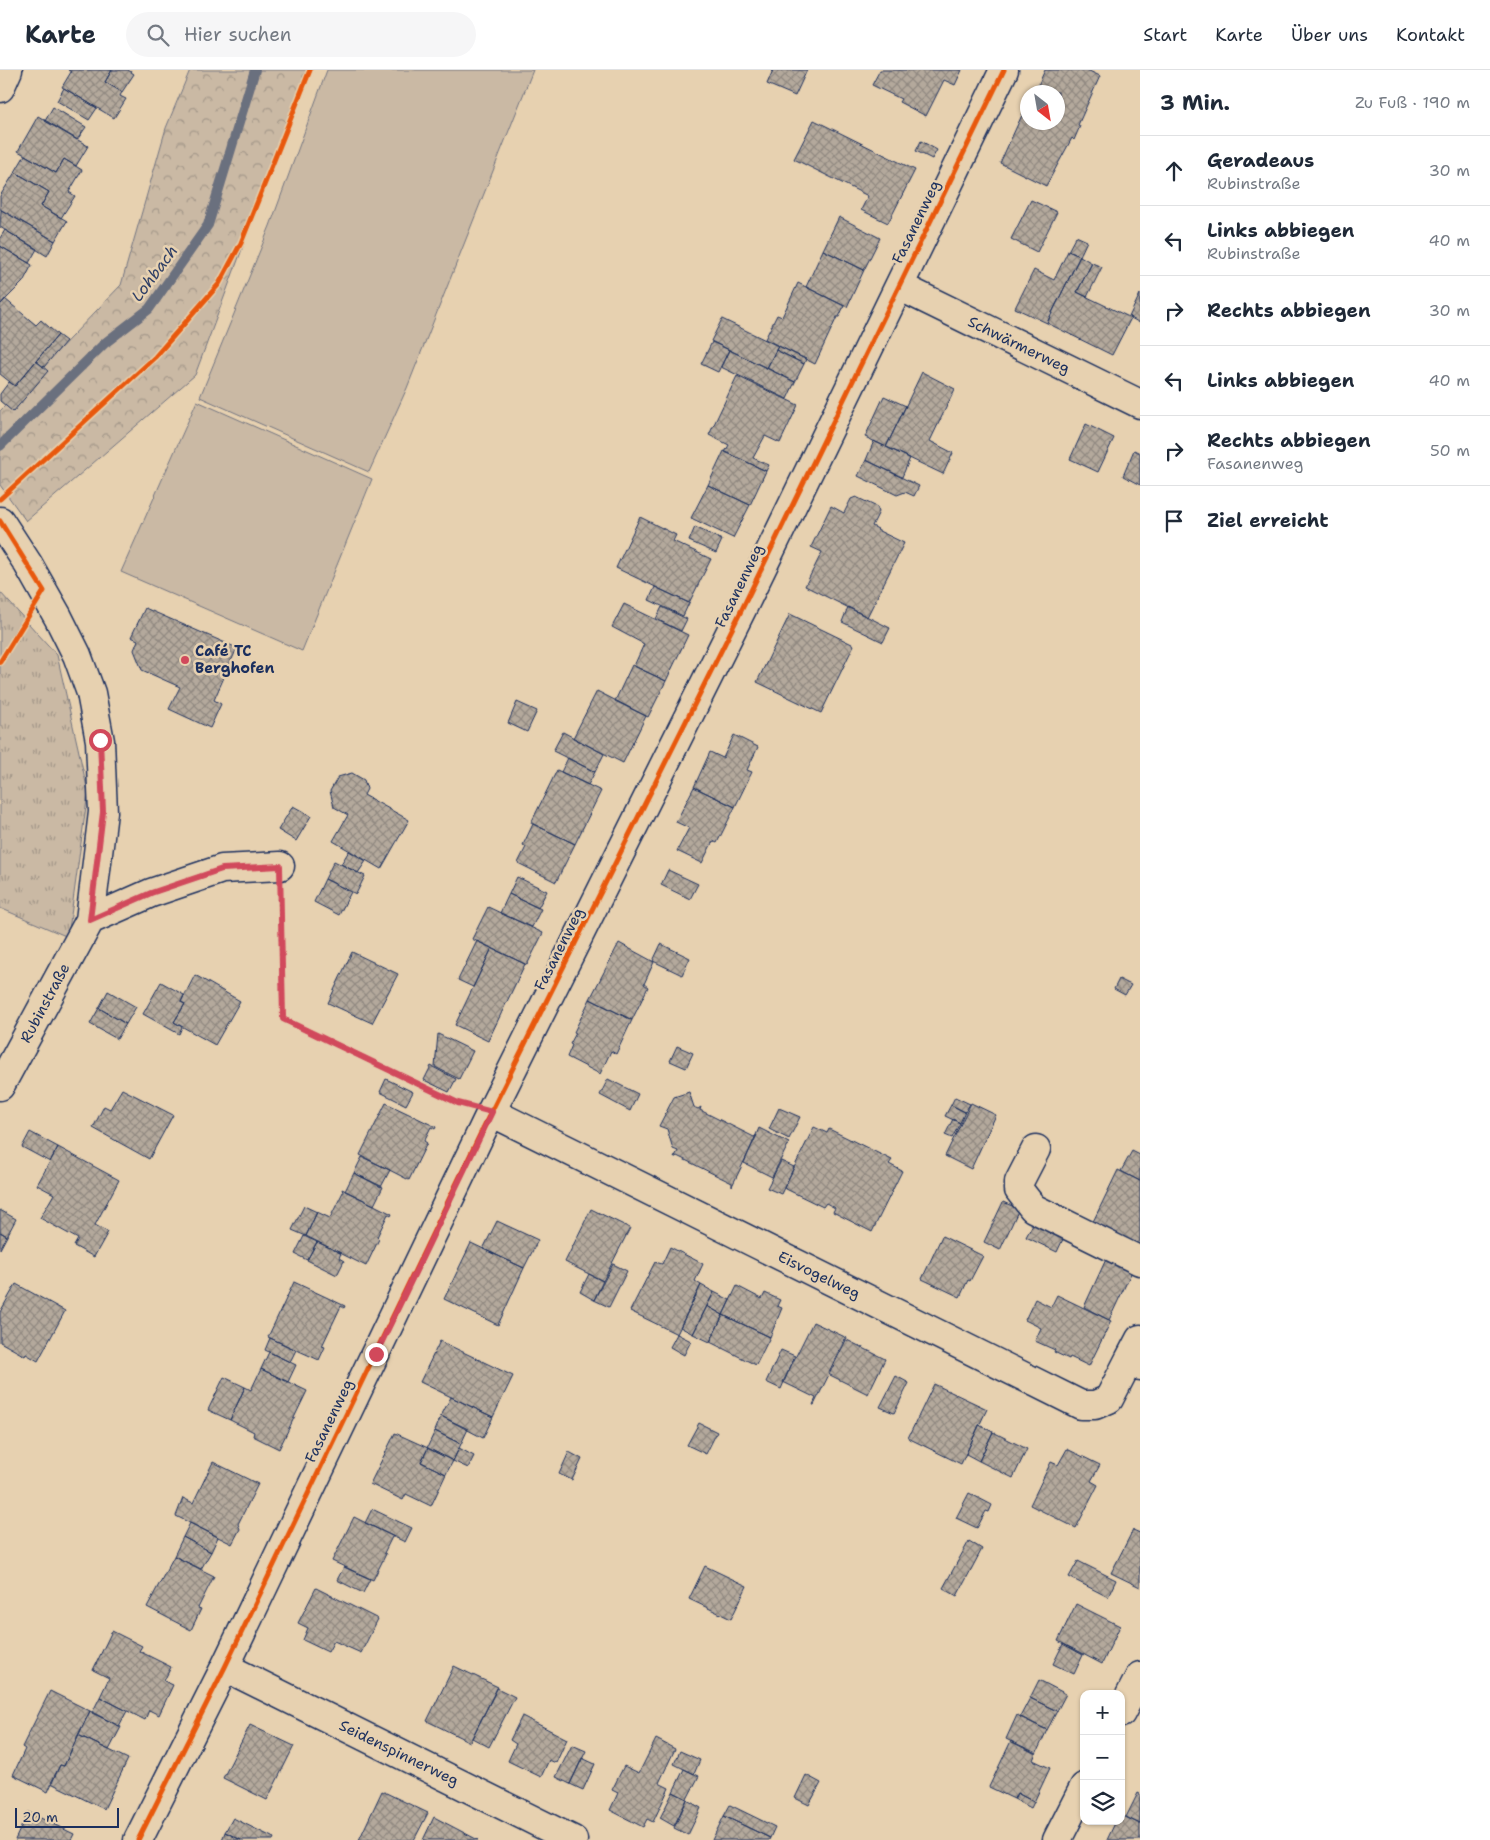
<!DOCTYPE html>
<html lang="de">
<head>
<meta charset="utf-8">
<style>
	:root { --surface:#fff; --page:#f6f6f7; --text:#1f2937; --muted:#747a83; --line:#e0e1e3 }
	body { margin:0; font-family:"Shantell Sans",sans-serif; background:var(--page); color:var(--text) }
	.controls { position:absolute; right:15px; bottom:15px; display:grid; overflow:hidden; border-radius:10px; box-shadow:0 1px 4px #0004 }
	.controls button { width:45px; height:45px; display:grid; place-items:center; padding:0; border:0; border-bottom:1px solid var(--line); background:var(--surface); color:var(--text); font:25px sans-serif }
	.compass { position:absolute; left:1020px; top:15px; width:45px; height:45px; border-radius:50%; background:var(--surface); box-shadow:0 1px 4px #0004; rotate:149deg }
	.scale { position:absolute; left:15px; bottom:12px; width:104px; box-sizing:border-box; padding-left:5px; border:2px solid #1b2f5e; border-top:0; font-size:14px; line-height:18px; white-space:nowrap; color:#1b2f5e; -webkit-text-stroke:4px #e7d1b0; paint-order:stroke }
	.stop { position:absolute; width:15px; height:15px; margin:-11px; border:4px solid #d1495b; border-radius:50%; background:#fff }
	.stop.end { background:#d1495b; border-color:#fff; box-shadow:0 1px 5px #0008 }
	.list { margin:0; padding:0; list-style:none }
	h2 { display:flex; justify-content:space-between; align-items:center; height:65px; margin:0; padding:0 20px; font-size:21px }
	h2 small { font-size:16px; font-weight:400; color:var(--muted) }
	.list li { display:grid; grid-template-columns:32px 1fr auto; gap:15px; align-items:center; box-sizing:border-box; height:70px; padding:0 20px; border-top:1px solid var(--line) }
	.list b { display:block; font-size:19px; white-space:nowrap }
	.list p { margin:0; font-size:16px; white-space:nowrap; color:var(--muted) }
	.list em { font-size:16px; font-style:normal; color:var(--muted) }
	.icon { flex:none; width:28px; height:28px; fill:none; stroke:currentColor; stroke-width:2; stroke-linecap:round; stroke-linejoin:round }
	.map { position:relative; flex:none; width:1140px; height:1770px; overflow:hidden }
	header { display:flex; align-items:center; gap:30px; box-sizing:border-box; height:70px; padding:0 25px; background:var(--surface); border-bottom:1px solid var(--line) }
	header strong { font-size:24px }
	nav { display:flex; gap:28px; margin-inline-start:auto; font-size:18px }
	.search { width:350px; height:45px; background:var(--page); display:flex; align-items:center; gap:12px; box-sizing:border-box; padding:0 18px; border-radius:28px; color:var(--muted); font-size:19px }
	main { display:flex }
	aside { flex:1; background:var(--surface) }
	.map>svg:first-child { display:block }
</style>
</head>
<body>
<header>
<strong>Karte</strong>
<div class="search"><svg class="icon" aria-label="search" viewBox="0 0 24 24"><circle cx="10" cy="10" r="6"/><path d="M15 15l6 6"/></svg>Hier suchen</div>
<nav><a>Start</a><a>Karte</a><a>Über uns</a><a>Kontakt</a></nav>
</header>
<main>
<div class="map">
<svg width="1140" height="1770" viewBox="0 0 1140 1770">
	<defs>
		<pattern id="forest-crowns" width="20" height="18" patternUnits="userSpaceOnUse" patternTransform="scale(1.25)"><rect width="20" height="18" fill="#cab9a4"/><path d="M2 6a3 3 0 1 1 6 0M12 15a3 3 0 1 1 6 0" fill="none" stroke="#a39789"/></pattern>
		<pattern id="park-tufts" width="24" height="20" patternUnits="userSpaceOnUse" patternTransform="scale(1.25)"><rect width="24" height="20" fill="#cab9a4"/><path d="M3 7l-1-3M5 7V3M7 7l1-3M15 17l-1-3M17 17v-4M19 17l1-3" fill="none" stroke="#a39789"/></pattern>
		<pattern id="building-cross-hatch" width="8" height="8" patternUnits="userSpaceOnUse" patternTransform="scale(1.25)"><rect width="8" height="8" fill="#b4a99c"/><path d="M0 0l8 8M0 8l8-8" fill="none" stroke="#928a82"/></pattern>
	</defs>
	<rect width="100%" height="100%" fill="#e7d1b0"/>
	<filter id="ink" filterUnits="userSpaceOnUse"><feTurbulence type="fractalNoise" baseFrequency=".02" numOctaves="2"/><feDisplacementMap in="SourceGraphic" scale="10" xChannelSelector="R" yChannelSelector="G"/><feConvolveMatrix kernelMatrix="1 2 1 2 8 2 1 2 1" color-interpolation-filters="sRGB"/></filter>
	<g filter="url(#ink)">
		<!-- green -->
		<path fill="#cab9a4" stroke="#727481" d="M327,0H533L407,318L369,402L200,327L270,156Z
			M197,331L372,409L302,581L121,502Z"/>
		<!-- forest -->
		<path fill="url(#forest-crowns)" stroke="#727481" d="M190,0H309L195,305L26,451L0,415V341L121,215L166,58Z"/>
		<!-- park -->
		<path fill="url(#park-tufts)" stroke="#727481" d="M0,522L57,585L88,722L68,867L0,838Z"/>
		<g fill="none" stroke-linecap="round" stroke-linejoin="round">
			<!-- stream -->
			<path stroke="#6b6f7e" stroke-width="10" d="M0,376L105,273L149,239L208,155L255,0"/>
		</g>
		<!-- building -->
		<path fill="url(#building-cross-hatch)" stroke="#1b2f5e" d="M68,0H112L105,12L122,22L120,26L126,29L114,48L62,17L71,2Z
			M112,0H128L134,4L122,22L105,12Z
			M773,0H807L795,26L767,14Z
			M880,0H962L955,15L944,10L926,46L899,32L901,29L872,15Z
			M1045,0H1087L1100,6L1078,55L1080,56L1074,70L1072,68L1046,116L1000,93L1028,32V52H1058V22H1035Z
			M64,18L97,38L89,50L57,31Z
			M53,37L86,57L77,70L45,51Z
			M38,46L88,76L76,96L64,89L56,103L18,81Z
			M814,50L915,100L888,153L861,140L868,126L794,89Z
			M921,71L937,80L932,89L916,81Z
			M25,85L56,103L64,89L82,100L69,122L75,126L61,148L41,136L49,122L15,102Z
			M15,102L49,122L41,136L67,151L55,171L0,139V126Z
			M1031,130L1057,142L1037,182L1011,169Z
			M1,140L55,171L47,186L0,157Z
			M839,147L880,168L864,200L823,180Z
			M5,160L37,179L29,193L0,176V168Z
			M1076,166L1087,171L1080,186L1068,181Z
			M0,176L32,195L23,212L0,235Z
			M823,180L864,200L847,237L806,217Z
			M1068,181L1080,186L1047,253L1015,238L1034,200L1054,210Z
			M1080,186L1092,193L1077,222L1131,248L1112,285L1047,253Z
			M1092,193L1102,197L1087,227L1077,222Z
			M798,213L844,236L839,247H837L815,294L765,269L777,245L782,247Z
			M1140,224V253L1129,247Z
			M5,229L36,255L41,250L58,265L15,316L0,304V235Z
			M722,249L778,276L767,298L711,271Z
			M58,265L66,271L44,297L36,291Z
			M712,272L729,280L718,302L701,294Z
			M778,276L806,289L804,294L776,280Z
			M729,280L795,312L787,329L721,297Z
			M776,280L804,294L795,312L767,298Z
			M36,291L48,301L13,342L0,331V324L9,312L15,316Z
			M922,302L955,319L930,371L953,383L943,404L886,377Z
			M737,306L798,335L780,373L765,366L753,388L769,395L766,401L725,382L729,375L709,365Z
			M884,326L906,336L886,377L865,367Z
			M1086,354L1114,368L1098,402L1070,389Z
			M874,371L910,388L902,407L866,390Z
			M1134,380L1140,383V415L1123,406Z
			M724,381L766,401L750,435L708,415Z
			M866,390L919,416L914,426L905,422L897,425L858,406Z
			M708,415L750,435L733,468L691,448Z
			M856,427L877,437L879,442L872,456L878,459L877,460L904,473L867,547L805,516L822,482L811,477L831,436L844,443L851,429Z
			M640,447L676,465L673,471L711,489L689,533L616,498Z
			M695,457L722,470L716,483L689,471Z
			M655,517L689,533L683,546L649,530Z
			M624,534L688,565L666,611L634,596L644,574L612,557Z
			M662,537L687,549L681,561L656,549Z
			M848,537L890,558L883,572L842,552Z
			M145,538L237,578L214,630L221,634L210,658L169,639L180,617L142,600L134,580L138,570L131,567Z
			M790,544L854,575L821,643L757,612Z
			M632,595L666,611L648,647L615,631Z
			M597,621L646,646L623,693L573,668Z
			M517,632L537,641L527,662L508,653Z
			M563,662L604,684L595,702L553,681Z
			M734,665L758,677L747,700L752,702L735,737L694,717L710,682L723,688Z
			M568,688L595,702L588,715L561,702Z
			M557,700L601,721L575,774L531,753Z
			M352,703L364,710L367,719L364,725L409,750L381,799L333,771L348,745L334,737L330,721L338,707Z
			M694,717L735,737L717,773L713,771L702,793L677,781L689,758L676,752Z
			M293,736L311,746L296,771L278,760Z
			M533,754L575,774L556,812L518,793L526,777L523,775Z
			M349,781L366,791L358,803L341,794Z
			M334,791L365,806L356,824L325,809Z
			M668,800L698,814L690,829L661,815Z
			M517,807L547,821L538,838L509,824Z
			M325,809L351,822L339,845L314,832Z
			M509,824L541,839L532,857L500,843Z
			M488,837L543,863L527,895L472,869Z
			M477,871L492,878L473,917L458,910Z
			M619,873L654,892L644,914L648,917L632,950L590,929Z
			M661,874L690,888L682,905L653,891Z
			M492,878L525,894L488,971L455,955Z
			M352,882L398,904L372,953L328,933Z
			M195,905L240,931L215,975L174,952L185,934L181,932Z
			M1119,909L1131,915L1125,925L1114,919Z
			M161,912L184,925L181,932L185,934L174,952L182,957L179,964L143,944Z
			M108,921L136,937L126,954L99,938Z
			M590,929L632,950L616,984L611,981L600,1004L567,987L572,975L570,974L576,963L574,962Z
			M99,938L126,954L117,969L90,954Z
			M438,964L473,981L459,1009L435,997Z
			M677,976L693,983L686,998L670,991Z
			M431,996L456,1009L449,1022L424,1010Z
			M386,1009L413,1022L406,1035L380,1022Z
			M608,1009L638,1024L630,1041L600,1025Z
			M122,1019L173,1045L149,1089L93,1058L104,1036L110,1039Z
			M689,1022L694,1037L698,1039L701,1037L700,1040L754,1067L757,1065L732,1116V1113L677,1086L674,1088L678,1081L673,1079L667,1059L659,1056L674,1027Z
			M955,1027L970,1034L965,1042L951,1035Z
			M386,1033L436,1057L435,1059L431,1057L424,1071L427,1073L409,1110L360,1085Z
			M971,1033L996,1045L971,1099L945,1086Z
			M951,1035L965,1042L960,1053L945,1046Z
			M779,1038L800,1047L789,1069L769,1059Z
			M953,1049L960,1053L952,1068L945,1065Z
			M814,1057L827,1063L829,1059L892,1090L889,1094L902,1101L872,1162L833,1142L835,1138L826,1133L823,1137L784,1118Z
			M759,1058L789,1073L772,1107L744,1093Z
			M30,1062L58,1077L50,1092L22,1077Z
			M58,1077L119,1110L95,1155L108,1162L94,1187L74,1176L78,1169L40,1148L54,1124L37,1115Z
			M1132,1081L1140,1085V1111L1121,1101Z
			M362,1087L390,1100L381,1117L354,1103Z
			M781,1091L794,1097L781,1124L767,1118Z
			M1118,1100L1140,1111V1182L1090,1158Z
			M354,1103L383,1117L374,1135L345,1121Z
			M342,1119L392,1144L391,1146L388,1144L377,1167L379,1169L366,1196L306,1166L317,1142L330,1148L343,1122Z
			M1003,1132L1019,1139L1000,1180L984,1172Z
			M304,1136L317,1142L306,1166L292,1160Z
			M591,1139L630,1158L603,1211L565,1192Z
			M0,1140L16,1149L7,1166L0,1162Z
			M497,1151L538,1170L524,1198L483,1179Z
			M1034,1152L1064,1167L1057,1182L1026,1167Z
			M0,1162L7,1166L0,1179Z
			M304,1166L317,1172L307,1190L295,1184Z
			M942,1166L983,1186L970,1211L968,1210L960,1227L922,1209Z
			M317,1172L341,1183L339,1188L344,1191L337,1205L307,1190Z
			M471,1173L524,1198L498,1255L444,1229Z
			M670,1177L703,1194L695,1211L701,1215L677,1264L630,1241L655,1192L662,1194Z
			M1108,1185L1134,1197L1109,1250L1084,1237Z
			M613,1194L627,1201L609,1237L594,1230Z
			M589,1204L603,1211L594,1230L580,1222Z
			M294,1212L345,1236L344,1238L341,1236L322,1276L325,1277L319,1290L268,1267Z
			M16,1214L65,1241L38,1291L26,1284L25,1286L0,1272V1242Z
			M701,1215L714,1222L693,1264L680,1257Z
			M737,1216L762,1229L765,1223L780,1230L777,1236L782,1238L770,1267L723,1245Z
			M714,1222L730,1230L723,1245L707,1236Z
			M1057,1225L1111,1251L1089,1296L1070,1287L1069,1289L1054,1282L1055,1280L1035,1271L1041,1258L1025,1250L1035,1229L1051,1237Z
			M707,1236L723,1245L710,1272L693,1264Z
			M723,1245L770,1267L756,1295L710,1272Z
			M813,1252L847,1268L814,1335H813L816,1328L783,1312Z
			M677,1264L691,1271L684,1285L670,1277Z
			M270,1268L296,1280L290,1292L265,1280Z
			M845,1269L885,1289L868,1324L828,1304Z
			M440,1271L513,1306L493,1347L420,1312Z
			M781,1280L795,1286L781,1319L766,1312Z
			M269,1282L296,1295L288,1312L261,1299Z
			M261,1299L307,1321L279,1379L253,1366L254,1362L230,1350L245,1317L251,1320Z
			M896,1306L909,1313L894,1343L880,1337Z
			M224,1307L245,1317L230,1350L208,1340Z
			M934,1314L987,1339L961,1394L908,1368Z
			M451,1327L493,1347L483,1368L441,1346Z
			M441,1346L468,1359L461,1374L435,1361Z
			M699,1353L717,1362L706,1384L687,1375Z
			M979,1355L993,1362L979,1391L966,1384Z
			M435,1361L461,1374L453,1391L427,1378Z
			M993,1362L1027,1379L1013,1408L979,1391Z
			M395,1363L428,1378L421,1392L446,1404L431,1436L406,1424L403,1430L370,1414Z
			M428,1378L453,1391L446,1404L421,1392Z
			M459,1378L474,1386L468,1398L453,1391Z
			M1067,1379L1100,1395L1091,1411L1098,1415L1076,1458L1030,1435L1051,1392L1058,1395Z
			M569,1382L582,1389L572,1410L559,1404Z
			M213,1392L258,1414L238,1454L240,1459L232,1474L176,1446L183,1428L193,1433Z
			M969,1423L992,1435L989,1442L986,1441L977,1458L956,1448Z
			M372,1439L412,1458L405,1472L365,1453Z
			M354,1447L394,1467H392L384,1483L386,1484L373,1510L332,1491Z
			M190,1453L218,1467L211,1482L183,1467Z
			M1133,1460L1140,1463V1517L1111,1503Z
			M183,1467L211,1482L201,1499L174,1486Z
			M969,1471L982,1479L957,1526L943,1518Z
			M174,1486L214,1506L198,1538L201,1539L191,1560L147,1537Z
			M1078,1491L1116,1510L1108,1527L1069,1507Z
			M705,1496L747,1516L731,1549L689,1529Z
			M344,1497L370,1509L363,1523L337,1510Z
			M316,1518L378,1549L361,1583L334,1571L328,1582L303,1570L308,1558L298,1553Z
			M1076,1534L1120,1556L1102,1594L1058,1571Z
			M112,1561L142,1576L139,1581L171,1597L164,1611L173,1615L159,1645L149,1640L145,1650L100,1627L109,1608L93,1600Z
			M1063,1574L1083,1585L1074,1604L1053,1594Z
			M454,1596L498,1617L470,1672L427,1651Z
			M1039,1610L1066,1624L1057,1641L1030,1628Z
			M497,1618L515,1627L489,1677L472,1668Z
			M50,1621L90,1641L64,1696L60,1695L48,1722L13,1705L25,1679L22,1677Z
			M100,1627L127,1641L119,1656L92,1643Z
			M1030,1628L1057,1641L1047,1660L1020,1647Z
			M90,1641L121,1657L109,1680L78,1665Z
			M1017,1645L1047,1660L1036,1684L1006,1669Z
			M522,1646L567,1669L556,1693L549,1690L541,1707L508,1691L516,1674L510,1670Z
			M250,1655L294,1676L267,1730L223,1708Z
			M78,1665L128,1689L104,1739L51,1713L60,1695L64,1696Z
			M656,1669L675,1679L659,1713L669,1718L653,1752L647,1749L643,1757L610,1740L618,1723L612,1720L624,1696L639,1703Z
			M1011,1671L1036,1683L1033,1690L1050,1698L1034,1732L1017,1723L1014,1729L989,1717Z
			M572,1675L586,1681L570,1714L556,1707Z
			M680,1681L700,1690L694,1704L674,1694Z
			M582,1688L595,1694L583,1720L570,1714Z
			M684,1699L699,1706L687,1729L673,1722Z
			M806,1705L821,1713L809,1735L795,1728Z
			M382,1721L428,1743L414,1770H359Z
			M673,1722L687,1729L674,1756L660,1748Z
			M1017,1723L1034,1732L1031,1738L1014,1729Z
			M1138,1723L1140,1724V1754L1126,1747Z
			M687,1730L701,1738L688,1765L674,1758Z
			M730,1735L775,1757L770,1768L724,1746Z
			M28,1742L74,1764L71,1770H15Z
			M1121,1745L1140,1754V1770H1107L1116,1751H1121Z
			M724,1746L770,1768L769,1770H712Z
			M434,1747L478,1770H423Z
			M233,1748L274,1768L273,1770H241L225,1762Z
			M225,1762L241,1770H222Z"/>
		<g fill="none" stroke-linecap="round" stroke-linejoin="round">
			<!-- minor casing -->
			<g stroke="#1b2f5e" stroke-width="31">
				<path id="minor" d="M0,18L8,0
					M899,216L1140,334
					M0,451L28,494L58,547L77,585L91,623L100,671L103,742L90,850L0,1016
					M90,850L151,823L222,799L280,796
					M491,1042L1081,1335H1095L1109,1329L1129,1290
					M1036,1079L1019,1112V1120L1033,1138L1140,1191
					M1140,1269L1129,1290L1140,1296
					M225,1597L573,1770
					M1121,1643L1140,1606
					M138,1770L225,1597L491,1042L742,539L1004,0
					M1057,1770L1084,1717"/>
			</g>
			<!-- path -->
			<path stroke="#1b2f5e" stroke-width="3" stroke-dasharray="1 4" stroke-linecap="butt" d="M280,829L283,949L460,1034"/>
			<!-- minor -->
			<use href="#minor" stroke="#e7d1b0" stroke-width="28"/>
			<!-- cycleway casing -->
			<g stroke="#e7d1b0" stroke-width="8">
				<path id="cycleway" d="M0,429L155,287L219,214L241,173L310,0
					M0,451L44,521L0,592
					M138,1770L225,1597L491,1042L742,539L1004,0"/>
			</g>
			<!-- cycleway -->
			<use href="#cycleway" stroke="#e8590c" stroke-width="5"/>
		</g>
	</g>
	<g fill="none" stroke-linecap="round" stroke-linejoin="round" filter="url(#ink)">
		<!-- route -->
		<path stroke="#d1495b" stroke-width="6" d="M100,670L103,742L90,850L151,823L222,799L280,796L283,949L458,1033L492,1042L376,1284"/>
	</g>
	<!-- markers -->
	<circle fill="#d1495b" stroke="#e7d1b0" stroke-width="2" cx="185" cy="590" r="5"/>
	<g text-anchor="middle" stroke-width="5" stroke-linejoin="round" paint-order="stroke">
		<!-- street labels -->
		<g font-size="15" fill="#1b2f5e" stroke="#e7d1b0">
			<text transform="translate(916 152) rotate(-64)" y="5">Fasanenweg</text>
			<text transform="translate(1019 275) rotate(26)" y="5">Schwärmerweg</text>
			<text transform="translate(739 516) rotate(-64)" y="5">Fasanenweg</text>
			<text transform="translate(559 879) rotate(-63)" y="5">Fasanenweg</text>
			<text transform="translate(45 933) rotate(-62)" y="5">Rubinstraße</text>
			<text transform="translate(819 1205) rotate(26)" y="5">Eisvogelweg</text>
			<text transform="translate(329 1351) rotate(-64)" y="5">Fasanenweg</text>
			<text transform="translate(399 1683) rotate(26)" y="5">Seidenspinnerweg</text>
		</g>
		<!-- poi labels -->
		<g font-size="15" font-weight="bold" fill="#1b2f5e" stroke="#e7d1b0" text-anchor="start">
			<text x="195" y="586">Café TC<tspan x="195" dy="17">Berghofen</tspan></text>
		</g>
		<!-- water labels -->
		<g font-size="16" font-style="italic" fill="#2f3f66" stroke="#e7d1b0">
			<text transform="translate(154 203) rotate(-53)" y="6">Lohbach</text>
		</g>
	</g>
</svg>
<div class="controls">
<button>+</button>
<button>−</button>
<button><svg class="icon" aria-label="layers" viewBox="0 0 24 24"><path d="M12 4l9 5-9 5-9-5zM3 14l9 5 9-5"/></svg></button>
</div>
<svg class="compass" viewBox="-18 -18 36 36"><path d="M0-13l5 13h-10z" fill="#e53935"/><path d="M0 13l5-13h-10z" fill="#747a83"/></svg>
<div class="scale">20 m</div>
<div class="stop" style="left:100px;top:670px"></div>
<div class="stop end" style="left:376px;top:1284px"></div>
</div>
<aside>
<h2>3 Min.<small>Zu Fuß · 190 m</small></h2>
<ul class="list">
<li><svg class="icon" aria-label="ahead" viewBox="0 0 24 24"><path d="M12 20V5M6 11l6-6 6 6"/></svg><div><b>Geradeaus</b><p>Rubinstraße</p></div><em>30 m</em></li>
<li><svg class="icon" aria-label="left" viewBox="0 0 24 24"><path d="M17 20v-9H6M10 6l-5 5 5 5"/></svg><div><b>Links abbiegen</b><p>Rubinstraße</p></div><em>40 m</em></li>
<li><svg class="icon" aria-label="right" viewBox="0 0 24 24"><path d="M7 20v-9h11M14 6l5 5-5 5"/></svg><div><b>Rechts abbiegen</b></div><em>30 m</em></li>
<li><svg class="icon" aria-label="left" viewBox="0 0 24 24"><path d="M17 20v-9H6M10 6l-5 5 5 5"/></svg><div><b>Links abbiegen</b></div><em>40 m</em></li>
<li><svg class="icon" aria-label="right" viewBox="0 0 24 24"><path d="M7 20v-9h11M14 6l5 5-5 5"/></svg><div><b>Rechts abbiegen</b><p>Fasanenweg</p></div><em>50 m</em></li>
<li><svg class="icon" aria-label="arrive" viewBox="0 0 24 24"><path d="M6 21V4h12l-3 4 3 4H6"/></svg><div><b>Ziel erreicht</b></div></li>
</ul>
</aside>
</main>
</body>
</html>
